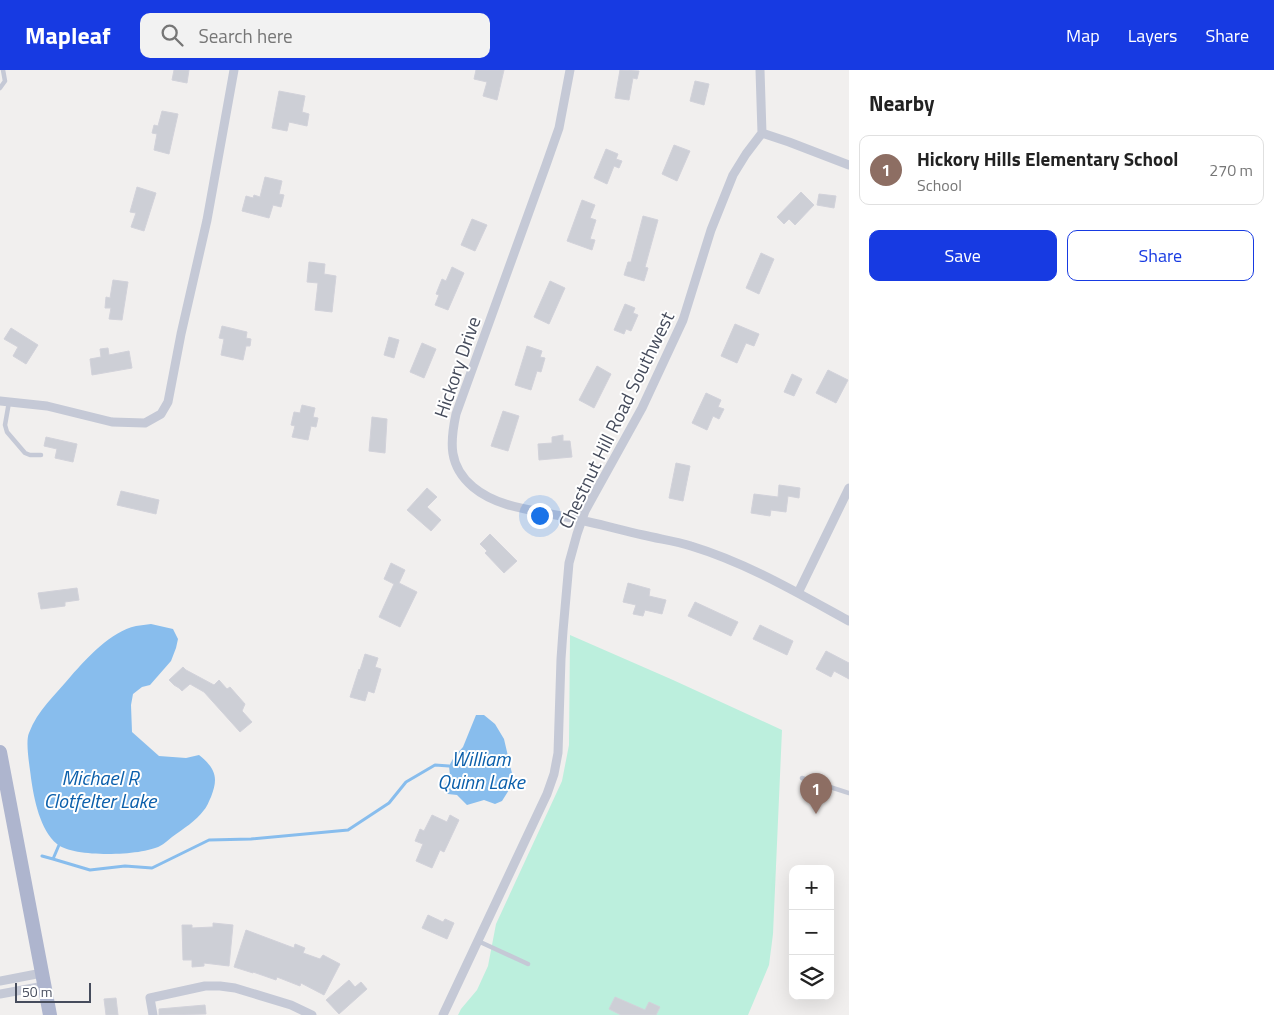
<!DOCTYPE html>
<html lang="en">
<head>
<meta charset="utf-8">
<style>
	:root { --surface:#fff; --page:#f2f2f2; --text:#222; --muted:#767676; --line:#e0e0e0; --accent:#173ae2 }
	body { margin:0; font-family:"Titillium Web",sans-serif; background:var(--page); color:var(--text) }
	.controls { position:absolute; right:15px; bottom:15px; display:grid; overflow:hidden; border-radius:10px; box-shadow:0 5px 20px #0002 }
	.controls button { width:45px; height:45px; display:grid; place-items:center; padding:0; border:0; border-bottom:1px solid var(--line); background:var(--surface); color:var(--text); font:25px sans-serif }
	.scale { position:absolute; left:15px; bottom:12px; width:76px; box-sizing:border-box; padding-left:5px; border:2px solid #464c5c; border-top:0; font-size:14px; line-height:18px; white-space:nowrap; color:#464c5c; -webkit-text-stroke:4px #fff; paint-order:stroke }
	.you { position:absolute; left:539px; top:445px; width:18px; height:18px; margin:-12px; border:4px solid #fff; border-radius:50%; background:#1a73e8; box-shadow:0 0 0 8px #1a73e833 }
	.badge { display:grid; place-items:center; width:32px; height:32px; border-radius:50%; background:var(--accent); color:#fff; font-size:16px; font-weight:700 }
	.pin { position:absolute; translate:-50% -41px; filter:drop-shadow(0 1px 2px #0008) }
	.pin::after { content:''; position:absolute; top:26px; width:18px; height:15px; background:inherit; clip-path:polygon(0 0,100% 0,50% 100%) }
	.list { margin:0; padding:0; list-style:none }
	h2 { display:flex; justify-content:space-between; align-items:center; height:65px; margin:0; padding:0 20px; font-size:21px }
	h2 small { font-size:16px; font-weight:400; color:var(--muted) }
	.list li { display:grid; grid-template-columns:32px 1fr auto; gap:15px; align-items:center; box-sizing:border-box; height:70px; margin:0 10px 10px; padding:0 10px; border:1px solid var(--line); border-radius:10px }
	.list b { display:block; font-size:19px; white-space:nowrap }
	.list p { margin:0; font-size:16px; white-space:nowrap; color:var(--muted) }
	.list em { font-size:16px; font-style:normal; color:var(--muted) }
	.actions { display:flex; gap:10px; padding:15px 20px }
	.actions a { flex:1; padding:11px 0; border:1px solid var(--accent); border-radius:10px; text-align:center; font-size:18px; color:var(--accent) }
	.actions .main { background:var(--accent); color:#fff }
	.icon { flex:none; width:28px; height:28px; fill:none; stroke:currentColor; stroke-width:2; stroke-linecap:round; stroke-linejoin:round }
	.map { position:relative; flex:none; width:849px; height:945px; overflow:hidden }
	header { display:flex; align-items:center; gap:30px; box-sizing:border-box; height:70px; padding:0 25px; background:var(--accent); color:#fff }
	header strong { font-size:24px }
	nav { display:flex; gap:28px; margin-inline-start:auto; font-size:18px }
	.search { width:350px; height:45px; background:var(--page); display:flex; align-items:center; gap:12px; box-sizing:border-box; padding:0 18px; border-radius:10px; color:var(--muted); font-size:19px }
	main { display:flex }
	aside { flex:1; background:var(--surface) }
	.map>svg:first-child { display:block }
</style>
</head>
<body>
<header>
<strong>Mapleaf</strong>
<div class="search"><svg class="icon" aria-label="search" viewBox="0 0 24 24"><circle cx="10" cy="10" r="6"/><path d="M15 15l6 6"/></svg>Search here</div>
<nav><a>Map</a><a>Layers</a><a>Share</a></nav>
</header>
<main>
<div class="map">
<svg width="849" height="945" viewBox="0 0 849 945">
	<rect width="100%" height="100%" fill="#f1efee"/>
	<!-- green -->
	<path fill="#bcefdd" d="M570,565L673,610L782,660L773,864L769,895L748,945H458L461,939L477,920L488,896L496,854L562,711L569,675Z"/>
	<!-- water -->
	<path fill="#88bded" d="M151,554L173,559L178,569L176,578L171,591L150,615L142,617L133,624L131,635L132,662L159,686L186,688L199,685C215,698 219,707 211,727C209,731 207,737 204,740C196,751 183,759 172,767C168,770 164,774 160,776C141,786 74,788 57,774C40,760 34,729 31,708C30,698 25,672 29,663C37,641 56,624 71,606C88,587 110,562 136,556C141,555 146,555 151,554Z
		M476,645H484L495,654L504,669L514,712L502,731L495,734L484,730L467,735L457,725L448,724L443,718L450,706L449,696L454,687L463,677Z"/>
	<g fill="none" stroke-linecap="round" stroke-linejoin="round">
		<!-- stream -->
		<path stroke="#88bded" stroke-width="3" d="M42,786L53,789L59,775
			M53,789L90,800L125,796L152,798L209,770L251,769L348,760L389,733L406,712L435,695L449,696"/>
	</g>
	<!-- building -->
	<path fill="#cdcfd6" stroke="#d2d2da" d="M174,0H189L187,13L172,10Z
		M476,0H504L497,30L483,26L487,12L474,9Z
		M620,0L639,1L637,9L633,8L629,30L615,28Z
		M695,11L709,14L704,35L690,31Z
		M279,21L305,26L302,42L309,44L307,56L289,52L287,61L272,58Z
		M162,41L178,44L169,84L154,80L157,64L152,63L154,55L158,56Z
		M674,75L690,81L677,111L662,104Z
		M606,79L618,84L616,89L622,91L619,98L614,96L607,114L594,108Z
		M265,107L282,111L279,124L284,125L281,137L273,135L269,148L242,141L246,126L253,128L254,125L260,127Z
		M137,117L156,123L144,161L131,157L136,143L130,142Z
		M801,122L814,135L795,155L789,149L784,154L777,147Z
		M819,124L836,126L834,138L817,135Z
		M582,130L595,135L590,148L596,150L590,169L595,170L592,180L567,171Z
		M643,146L658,150L645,197L648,198L644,211L624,205L628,192H631Z
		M472,149L487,155L475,181L461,175Z
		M761,183L774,189L759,224L746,218Z
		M309,192L325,194L324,204L336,206L332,242L315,240L318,213L307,212Z
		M452,197L464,203L448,240L435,235L439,225L436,224L442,209L446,211Z
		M113,210L128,212L122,250L109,249L111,238H105L106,227L110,228Z
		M550,211L565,218L549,254L534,247Z
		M625,234L635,238L633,243L638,245L631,261L626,259L624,264L614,260Z
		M735,254L759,264L754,276L746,273L737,293L721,286Z
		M222,256L247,262L246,268L251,269L250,276H246L243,290L221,285L224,269L219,268Z
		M11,258L38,275L26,294L13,286L18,277L4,269Z
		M389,267L399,270L394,288L384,285Z
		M422,273L436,279L424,308L410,302Z
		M527,276L542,281L540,287L545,288L541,302L537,301L531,320L515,315Z
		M108,278L109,285L129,281L132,298L92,305L90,289L101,287L100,279Z
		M597,296L611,304L594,338L579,330Z
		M828,300L848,310L836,333L816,323Z
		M792,304L802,309L794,326L784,322Z
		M706,323L721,330L718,337L724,339L719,349L713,346L707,360L692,353Z
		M302,335L315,338L313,347L318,348L316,357L311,356L308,370L292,367L295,356L291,355L294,342L300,343Z
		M503,341L519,346L508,381L491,376Z
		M372,347L387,349L385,383L369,381Z
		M563,365V371H570L572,387L539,390L538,374L552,373V367Z
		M46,367L77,374L73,392L55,388L57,379L44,376Z
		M676,393L690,396L683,431L669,428Z
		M779,415L800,418L799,428L788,426L786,442L771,440L770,446L751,443L754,424L778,427Z
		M427,418L437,427L427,437L441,450L431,461L407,440Z
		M121,421L159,430L156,444L117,435Z
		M490,464L517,491L504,503L485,483L487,481L480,474Z
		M391,493L405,500L399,513L417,522L400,557L379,547L394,514L384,509Z
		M628,513L650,519L649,526L666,530L662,544L645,540L643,546L633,544L636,535L623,532Z
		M77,518L79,530L65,532V536L41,539L38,523Z
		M695,532L738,552L731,566L688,546Z
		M760,555L793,571L787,585L753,569Z
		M826,581L849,593V609L834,601L831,607L816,599Z
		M365,584L378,588L375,597L381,599L374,623L368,621L365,631L350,627L359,599L360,600Z
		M183,597L186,600L214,615L219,610L227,619L230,617L245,634L242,641L252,652L240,662L204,622L190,614L182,621L179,618L174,615L169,610Z
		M432,745L447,752L450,745L459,750L444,782L440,780L432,798L416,791L423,774L415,771L420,759L424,761Z
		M428,845L443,852L445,849L454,853L447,869L422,858Z
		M213,853L233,855L229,896L204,893V896L192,897V890H183L182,855H192V858L213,857Z
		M246,860L294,878L295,874L305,878L303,883L320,889L323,885L340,894L324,925L301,913L300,916L277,907L276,910L253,902V903L234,897Z
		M349,910L355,917L361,912L367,919L339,944L326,930Z
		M615,927L645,940L649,932L660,937L656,945H621L609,939Z
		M116,928L118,945H106L104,929Z
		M205,935L206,944L159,945V939Z"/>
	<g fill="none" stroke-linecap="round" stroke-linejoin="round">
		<!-- lane -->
		<path stroke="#c5c9d6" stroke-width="4.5" d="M0,18L5,11L3,0
			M9,332L5,355L7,362L25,383L30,385H41
			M802,708L849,723
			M478,871L528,894"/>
		<!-- street -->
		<path stroke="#c5c9d6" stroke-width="9" d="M570,0L559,58L546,95L456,344C450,372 448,396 473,417C498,438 534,440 566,447C592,452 617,459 643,465C659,469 676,471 691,476C747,493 798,523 849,551
			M762,63L789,72L849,95
			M0,331L47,336L112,352L145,353L161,344L168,332L181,264L207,150L234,0
			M798,523L849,418
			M0,911L42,903
			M0,924L44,916
			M153,945L150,928L205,916H220L235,918L291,935L312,945
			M443,945L547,724L554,704L558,683L561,589L563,561L569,493L577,464L585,441L642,338L683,250L711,160L733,105L746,84L762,63L760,0"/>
		<!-- primary -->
		<path stroke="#aeb5ce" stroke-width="14" d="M0,682L50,945"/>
	</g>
	<g text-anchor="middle" stroke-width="4" stroke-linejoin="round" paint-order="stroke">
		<!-- street labels -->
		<g font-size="19" fill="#464c5c" stroke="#fff">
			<text transform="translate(457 297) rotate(-71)" y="7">Hickory Drive</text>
			<text transform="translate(616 350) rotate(-64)" y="7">Chestnut Hill Road Southwest</text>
		</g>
		<!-- water labels -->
		<g font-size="20" font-style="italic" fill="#0b5fab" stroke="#fff">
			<text x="481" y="696">William<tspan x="481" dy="23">Quinn Lake</tspan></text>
			<text x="100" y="715">Michael R<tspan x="100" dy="23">Clotfelter Lake</tspan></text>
		</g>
	</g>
</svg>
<div class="controls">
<button>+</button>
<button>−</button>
<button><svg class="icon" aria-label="layers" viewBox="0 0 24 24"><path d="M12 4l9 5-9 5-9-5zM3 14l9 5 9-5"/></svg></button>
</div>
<div class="scale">50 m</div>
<div class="you"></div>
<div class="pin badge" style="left:816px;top:744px;background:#8d6e63">1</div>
</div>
<aside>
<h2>Nearby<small></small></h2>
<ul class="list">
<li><span class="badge" style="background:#8d6e63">1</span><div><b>Hickory Hills Elementary School</b><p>School</p></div><em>270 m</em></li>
</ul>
<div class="actions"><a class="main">Save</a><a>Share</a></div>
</aside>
</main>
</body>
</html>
